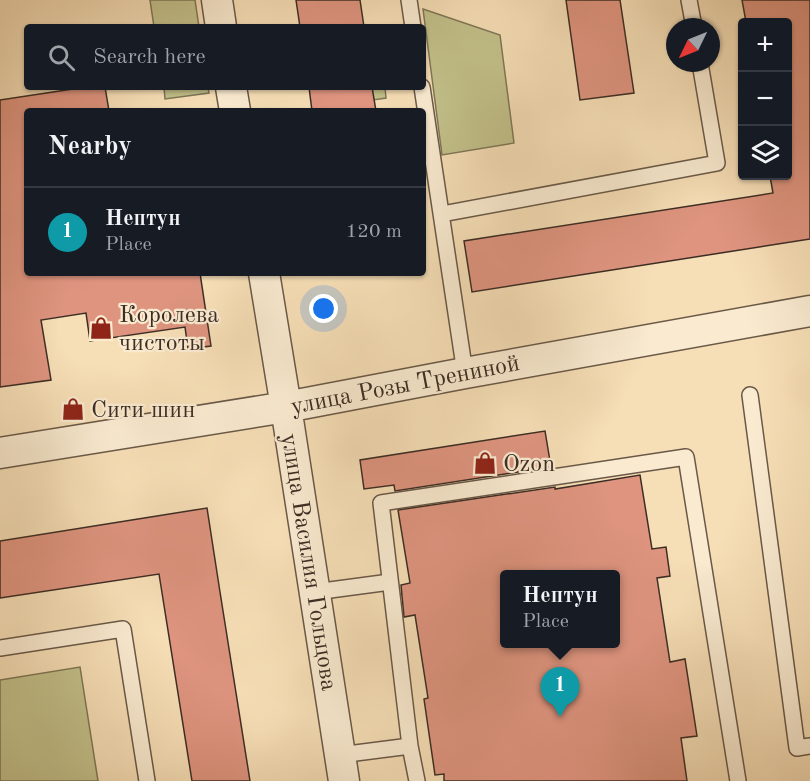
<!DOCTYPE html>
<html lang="en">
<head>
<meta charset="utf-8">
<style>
	:root { --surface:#171b24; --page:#242831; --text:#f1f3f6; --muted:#9ea1a6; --line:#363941; --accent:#db2777 }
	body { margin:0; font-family:"Old Standard TT",serif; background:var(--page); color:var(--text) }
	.controls { position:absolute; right:18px; top:18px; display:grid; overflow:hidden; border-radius:6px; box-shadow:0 2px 4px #0004 }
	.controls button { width:54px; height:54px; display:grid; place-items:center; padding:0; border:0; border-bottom:2px solid var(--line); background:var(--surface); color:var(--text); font:30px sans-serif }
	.compass { position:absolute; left:666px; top:18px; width:54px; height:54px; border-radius:50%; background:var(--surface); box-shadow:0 2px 4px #0004; rotate:227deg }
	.you { position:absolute; left:324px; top:309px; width:21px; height:21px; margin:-15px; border:4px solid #fff; border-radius:50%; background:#1a73e8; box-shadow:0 0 0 9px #1a73e833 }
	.badge { display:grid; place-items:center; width:39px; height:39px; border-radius:50%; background:var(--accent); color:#fff; font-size:20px; font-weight:700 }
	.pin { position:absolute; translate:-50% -50px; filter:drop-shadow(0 2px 3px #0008) }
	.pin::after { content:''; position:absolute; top:32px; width:21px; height:18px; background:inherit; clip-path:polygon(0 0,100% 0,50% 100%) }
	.popup { position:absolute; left:500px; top:570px; width:120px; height:78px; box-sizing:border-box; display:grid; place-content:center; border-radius:6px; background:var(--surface); filter:drop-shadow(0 2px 4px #0005); font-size:20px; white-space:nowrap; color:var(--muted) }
	.popup b { font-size:22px; color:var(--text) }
	.popup::after { content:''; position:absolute; left:50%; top:100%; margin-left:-12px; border:12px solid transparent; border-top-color:var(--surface) }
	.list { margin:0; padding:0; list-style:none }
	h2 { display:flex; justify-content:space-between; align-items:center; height:78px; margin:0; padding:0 24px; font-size:26px }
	h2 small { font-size:20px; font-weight:400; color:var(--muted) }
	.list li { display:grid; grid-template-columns:39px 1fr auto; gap:18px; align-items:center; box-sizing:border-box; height:90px; padding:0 24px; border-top:2px solid var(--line) }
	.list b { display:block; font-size:22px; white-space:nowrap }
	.list p { margin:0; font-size:20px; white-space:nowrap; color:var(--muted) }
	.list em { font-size:20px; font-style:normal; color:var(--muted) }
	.icon { flex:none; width:33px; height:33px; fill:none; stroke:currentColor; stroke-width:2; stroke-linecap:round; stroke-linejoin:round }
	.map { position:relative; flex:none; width:810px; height:781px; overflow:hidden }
	.search { position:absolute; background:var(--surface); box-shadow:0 2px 4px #0004; left:24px; top:24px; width:402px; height:66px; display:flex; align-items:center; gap:15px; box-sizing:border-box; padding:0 21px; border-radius:6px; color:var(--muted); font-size:22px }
	.panel { position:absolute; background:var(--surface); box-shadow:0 2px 4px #0004; left:24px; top:108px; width:402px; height:168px; border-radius:6px }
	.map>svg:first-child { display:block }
</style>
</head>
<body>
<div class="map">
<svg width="810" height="781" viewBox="0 0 810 781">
	<rect width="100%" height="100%" fill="#f6deb6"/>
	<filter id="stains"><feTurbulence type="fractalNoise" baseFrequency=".00333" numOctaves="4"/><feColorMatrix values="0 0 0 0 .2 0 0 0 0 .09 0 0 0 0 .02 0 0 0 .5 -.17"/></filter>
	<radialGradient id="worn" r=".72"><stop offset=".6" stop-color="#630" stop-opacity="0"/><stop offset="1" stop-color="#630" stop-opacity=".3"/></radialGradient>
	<!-- green -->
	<path fill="#c2c08a" stroke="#7f7657" stroke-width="1.5" d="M150,0H195L199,27H154Z
		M423,9L500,35L514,143L442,155Z
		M164,87H208L209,93L165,99Z
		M371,87H385L386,98L373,100Z
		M80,667L98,781H0V680Z"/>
	<!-- building -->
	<path fill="#de947f" stroke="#3c2d24" stroke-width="1.5" fill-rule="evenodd" d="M296,0H360L364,27H300Z
		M566,0H620L634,93L580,100Z
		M742,0H810V239L472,292L464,241L773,193L770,176H788V22H746Z
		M86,87H105L109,111H27V273H200L211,346L188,349L185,327L90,341L86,313L41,320L51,380L0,387V100Z
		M309,87H372L376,111H312Z
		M545,431L551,467L395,491L394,485L364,489L360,460Z
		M640,475L652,549L666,547L670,576L657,578L670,662L685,659L697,736L681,738L687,781H444V774L435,775L424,699L428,698L415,615L404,617L401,585L410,583L398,510L555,487V489ZM504,574H615V644H504Z
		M207,508L220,592L250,781H192L159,574L0,598V541Z"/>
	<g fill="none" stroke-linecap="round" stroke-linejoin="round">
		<!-- service casing -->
		<g stroke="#6a5948" stroke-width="18">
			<path id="service" d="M409,0L413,27
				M689,0L694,27
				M422,87L465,373
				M442,214L717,163L700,63
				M750,395L797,748L810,746
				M315,592L390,582
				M0,648L123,629L147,781
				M340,755L410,746
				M417,781L410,746L381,503L686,457L738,781"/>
		</g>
		<!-- minor casing -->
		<g stroke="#6a5948" stroke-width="33">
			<path id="minor" d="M217,0L221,27
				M231,87L235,111
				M264,273L286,407L344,781
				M0,453L286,407L465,373L810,311"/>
		</g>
		<!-- service -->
		<use href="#service" stroke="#f9ead0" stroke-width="15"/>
		<!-- minor -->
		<use href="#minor" stroke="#f9ead0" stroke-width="30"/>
	</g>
	<!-- icons -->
	<defs>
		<g id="shop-bare" transform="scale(1.8)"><path d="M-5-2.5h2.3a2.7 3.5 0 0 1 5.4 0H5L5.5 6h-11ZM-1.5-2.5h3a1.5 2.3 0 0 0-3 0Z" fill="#8f2418" stroke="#f9ead0" stroke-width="2.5" paint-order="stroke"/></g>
	</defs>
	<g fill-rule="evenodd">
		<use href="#shop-bare" x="101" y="328"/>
		<use href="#shop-bare" x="73" y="409"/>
		<use href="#shop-bare" x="485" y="463"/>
	</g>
	<g text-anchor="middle" stroke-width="4.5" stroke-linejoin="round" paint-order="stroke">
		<!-- poi labels -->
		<g font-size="24" fill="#3c2d24" stroke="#f9ead0" text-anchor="start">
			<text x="119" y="322">Королева<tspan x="119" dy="28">чистоты</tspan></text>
			<text x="91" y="417">Сити шин</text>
			<text x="503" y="471">Ozon</text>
		</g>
		<!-- street labels -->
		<g font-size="24" fill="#3c2d24" stroke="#f9ead0">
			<text transform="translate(405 384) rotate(-11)" y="8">улица Розы Трениной</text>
			<text transform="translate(310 562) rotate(81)" y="8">улица Василия Гольцова</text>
		</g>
	</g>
	<rect width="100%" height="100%" filter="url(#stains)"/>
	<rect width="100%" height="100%" fill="url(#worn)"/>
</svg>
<div class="controls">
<button>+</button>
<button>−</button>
<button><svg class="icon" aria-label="layers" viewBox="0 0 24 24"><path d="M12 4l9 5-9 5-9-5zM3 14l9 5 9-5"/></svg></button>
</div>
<svg class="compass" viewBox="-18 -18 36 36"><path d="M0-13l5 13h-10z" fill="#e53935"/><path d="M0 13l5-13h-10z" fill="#9ea1a6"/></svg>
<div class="you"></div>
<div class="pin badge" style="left:560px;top:717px;background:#0f9aa8">1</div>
<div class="popup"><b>Нептун</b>Place</div>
<div class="search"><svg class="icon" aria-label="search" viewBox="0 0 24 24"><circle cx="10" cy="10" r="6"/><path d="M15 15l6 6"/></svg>Search here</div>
<section class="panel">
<h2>Nearby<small></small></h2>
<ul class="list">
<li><span class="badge" style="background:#0f9aa8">1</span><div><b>Нептун</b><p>Place</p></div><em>120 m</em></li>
</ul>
</section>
</div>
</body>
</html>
